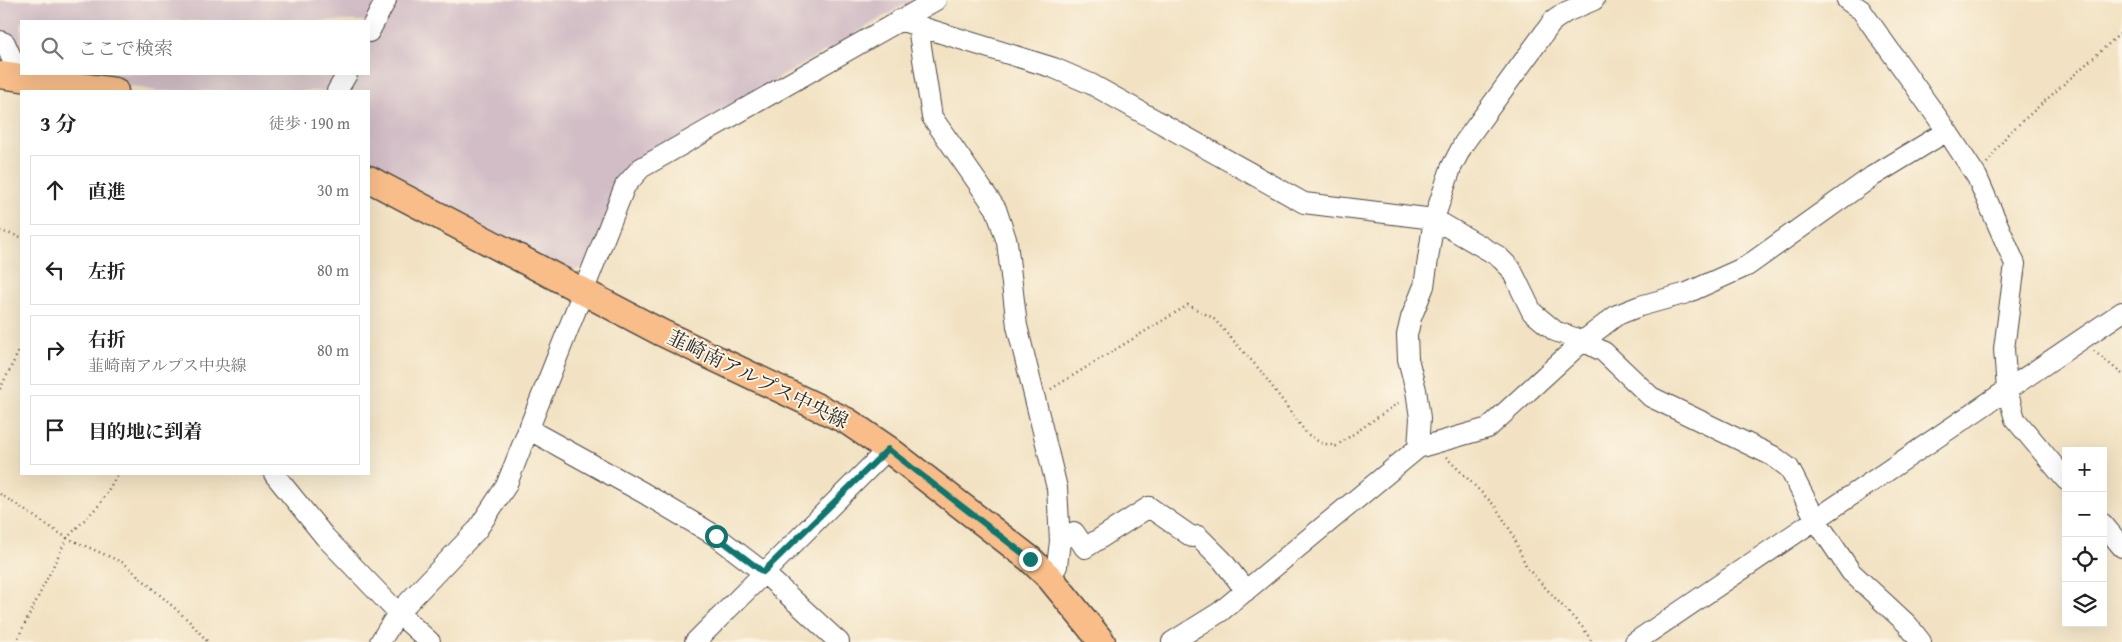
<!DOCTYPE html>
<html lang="ja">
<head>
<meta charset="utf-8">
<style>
	:root { --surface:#fff; --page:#f2f2f2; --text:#222; --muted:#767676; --line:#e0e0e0 }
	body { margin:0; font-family:"Gentium Book Plus","Noto Serif JP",serif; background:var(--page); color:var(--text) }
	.controls { position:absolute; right:15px; bottom:15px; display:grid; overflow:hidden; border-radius:0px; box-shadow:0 5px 20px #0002 }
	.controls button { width:45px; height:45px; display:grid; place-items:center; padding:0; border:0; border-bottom:1px solid var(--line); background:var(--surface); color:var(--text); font:25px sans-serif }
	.stop { position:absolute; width:15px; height:15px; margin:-11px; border:4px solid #0f766e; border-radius:50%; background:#fff }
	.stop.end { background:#0f766e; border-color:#fff; box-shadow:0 1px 5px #0008 }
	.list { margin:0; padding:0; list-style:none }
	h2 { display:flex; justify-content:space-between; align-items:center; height:65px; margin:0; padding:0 20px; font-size:21px }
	h2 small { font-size:16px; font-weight:400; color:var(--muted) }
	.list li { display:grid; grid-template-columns:32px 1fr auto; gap:15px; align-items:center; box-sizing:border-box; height:70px; margin:0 10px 10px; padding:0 10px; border:1px solid var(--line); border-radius:0px }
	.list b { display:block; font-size:19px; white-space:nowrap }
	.list p { margin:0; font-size:16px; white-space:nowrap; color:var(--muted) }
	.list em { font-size:16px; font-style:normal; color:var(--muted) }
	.icon { flex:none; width:28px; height:28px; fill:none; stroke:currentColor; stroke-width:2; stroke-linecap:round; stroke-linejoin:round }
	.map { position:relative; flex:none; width:2122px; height:642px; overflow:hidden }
	.search { position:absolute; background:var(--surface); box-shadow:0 5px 20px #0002; left:20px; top:20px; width:350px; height:55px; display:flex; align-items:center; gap:12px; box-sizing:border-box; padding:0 18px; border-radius:0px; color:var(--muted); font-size:19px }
	.panel { position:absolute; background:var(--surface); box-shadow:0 5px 20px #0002; left:20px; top:90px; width:350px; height:385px; border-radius:0px }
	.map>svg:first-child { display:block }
</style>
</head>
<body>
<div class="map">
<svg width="2122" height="642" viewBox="0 0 2122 642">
	<rect width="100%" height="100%" fill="#fcf5e5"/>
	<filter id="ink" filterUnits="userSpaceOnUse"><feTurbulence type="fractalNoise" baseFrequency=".02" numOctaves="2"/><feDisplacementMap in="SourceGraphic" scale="10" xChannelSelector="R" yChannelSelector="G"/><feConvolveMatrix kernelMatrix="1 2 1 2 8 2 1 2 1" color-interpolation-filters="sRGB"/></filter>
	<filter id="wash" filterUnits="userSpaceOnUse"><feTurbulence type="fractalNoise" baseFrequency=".0096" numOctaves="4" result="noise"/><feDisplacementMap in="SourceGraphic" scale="20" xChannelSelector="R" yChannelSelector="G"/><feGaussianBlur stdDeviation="1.12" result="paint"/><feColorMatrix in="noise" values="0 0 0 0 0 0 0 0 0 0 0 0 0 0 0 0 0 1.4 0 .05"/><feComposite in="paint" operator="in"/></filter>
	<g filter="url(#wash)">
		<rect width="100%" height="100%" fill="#f2e2c3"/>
		<!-- industrial -->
		<path fill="#d2bdc6" d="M0,0H912L637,162L585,265L572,273L369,169V91H156L74,74H369V21H21V53L0,32Z"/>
	</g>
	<g filter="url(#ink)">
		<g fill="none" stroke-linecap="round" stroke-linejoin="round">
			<!-- minor casing -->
			<g stroke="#494642" stroke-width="22">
				<path id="minor" d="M1847,0L1861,10L1947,131L1977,177L2015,264L2004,349L2007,390L2015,419L2066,480
					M899,20L1054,68L1091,84L1304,203L1434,219L1498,256L1511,269L1532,312L1555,331L1583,341L1604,352L1651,397L1773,456L1789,468L1816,520L1851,572L1907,624L1921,642
					M918,27L932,117L996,209L1007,242L1017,326L1057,488L1060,541L1057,566L1050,578
					M369,32L386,0
					M0,41L5,43L20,77
					M337,91L347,74
					M528,429L642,492L716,536L763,572L839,642
					M1418,448L1420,418L1416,390L1408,359L1407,335L1411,318L1424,286L1434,219L1451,168L1464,143L1553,21L1566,12L1594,0
					M274,474L325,537L398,613L430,642
					M2103,524L2122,547
					M1060,541L1074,532L1085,548L1149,507L1192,537L1198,536L1222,560L1246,591
					M380,642L398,613L477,530L506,486L625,186L641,168L936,0
					M695,642L888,449
					M1172,642L1220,612L1418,448L1488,428L1583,341L1617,315L1640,306L1687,293L1747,266L1873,176L1947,131
					M1635,642L2122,312"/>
			</g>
			<!-- major casing -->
			<g stroke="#494642" stroke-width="29">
				<path id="major" d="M0,75L115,91
					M369,179L660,332L847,421L888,449L1030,559L1050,578L1102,642"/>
			</g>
			<!-- path -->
			<path stroke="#494642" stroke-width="2.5" stroke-dasharray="1 4" stroke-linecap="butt" d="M1987,163L2008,134L2122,32
				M0,231L21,237
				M2094,351L2122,374
				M0,389L21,347
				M1051,389L1188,305L1213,318L1260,370L1307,434L1321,443L1336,446L1401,401
				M1446,457L1495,506L1512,533L1527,568L1584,629L1592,642
				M0,494L67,538L124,563L189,621L208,642
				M16,642L67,538L100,504L118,474"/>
			<!-- minor -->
			<use href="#minor" stroke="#fff" stroke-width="20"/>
			<!-- major -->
			<use href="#major" stroke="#f8bd89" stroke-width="26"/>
		</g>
	</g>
	<g fill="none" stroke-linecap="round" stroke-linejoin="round" filter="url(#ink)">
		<!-- route -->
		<path stroke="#0f766e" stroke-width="6" d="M716,536L763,572L888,449L1030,559"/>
	</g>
	<g text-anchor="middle" stroke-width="4" stroke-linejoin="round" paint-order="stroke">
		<!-- street labels -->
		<g font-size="20" fill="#2b2b2b" stroke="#fcf5e5">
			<text transform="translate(758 379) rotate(26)" y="7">韮崎南アルプス中央線</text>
		</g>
	</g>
</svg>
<div class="controls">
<button>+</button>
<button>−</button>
<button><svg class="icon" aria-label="locate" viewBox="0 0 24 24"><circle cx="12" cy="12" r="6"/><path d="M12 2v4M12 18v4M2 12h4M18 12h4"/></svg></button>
<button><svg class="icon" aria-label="layers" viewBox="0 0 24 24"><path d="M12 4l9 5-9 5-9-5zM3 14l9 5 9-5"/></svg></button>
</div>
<div class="stop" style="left:716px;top:536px"></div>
<div class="stop end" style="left:1030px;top:559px"></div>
<div class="search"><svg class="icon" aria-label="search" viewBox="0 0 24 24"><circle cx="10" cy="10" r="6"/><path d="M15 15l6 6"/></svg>ここで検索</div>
<section class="panel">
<h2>3 分<small>徒歩 · 190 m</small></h2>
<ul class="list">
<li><svg class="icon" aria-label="ahead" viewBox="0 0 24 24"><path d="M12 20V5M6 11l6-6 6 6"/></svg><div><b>直進</b></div><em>30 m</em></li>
<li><svg class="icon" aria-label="left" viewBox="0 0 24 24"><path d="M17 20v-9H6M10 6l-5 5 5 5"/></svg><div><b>左折</b></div><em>80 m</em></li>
<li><svg class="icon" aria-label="right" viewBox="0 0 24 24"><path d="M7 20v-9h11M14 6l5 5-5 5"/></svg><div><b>右折</b><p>韮崎南アルプス中央線</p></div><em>80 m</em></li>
<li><svg class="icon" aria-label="arrive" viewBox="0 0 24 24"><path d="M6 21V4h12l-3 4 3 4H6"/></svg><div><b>目的地に到着</b></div></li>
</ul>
</section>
</div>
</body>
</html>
